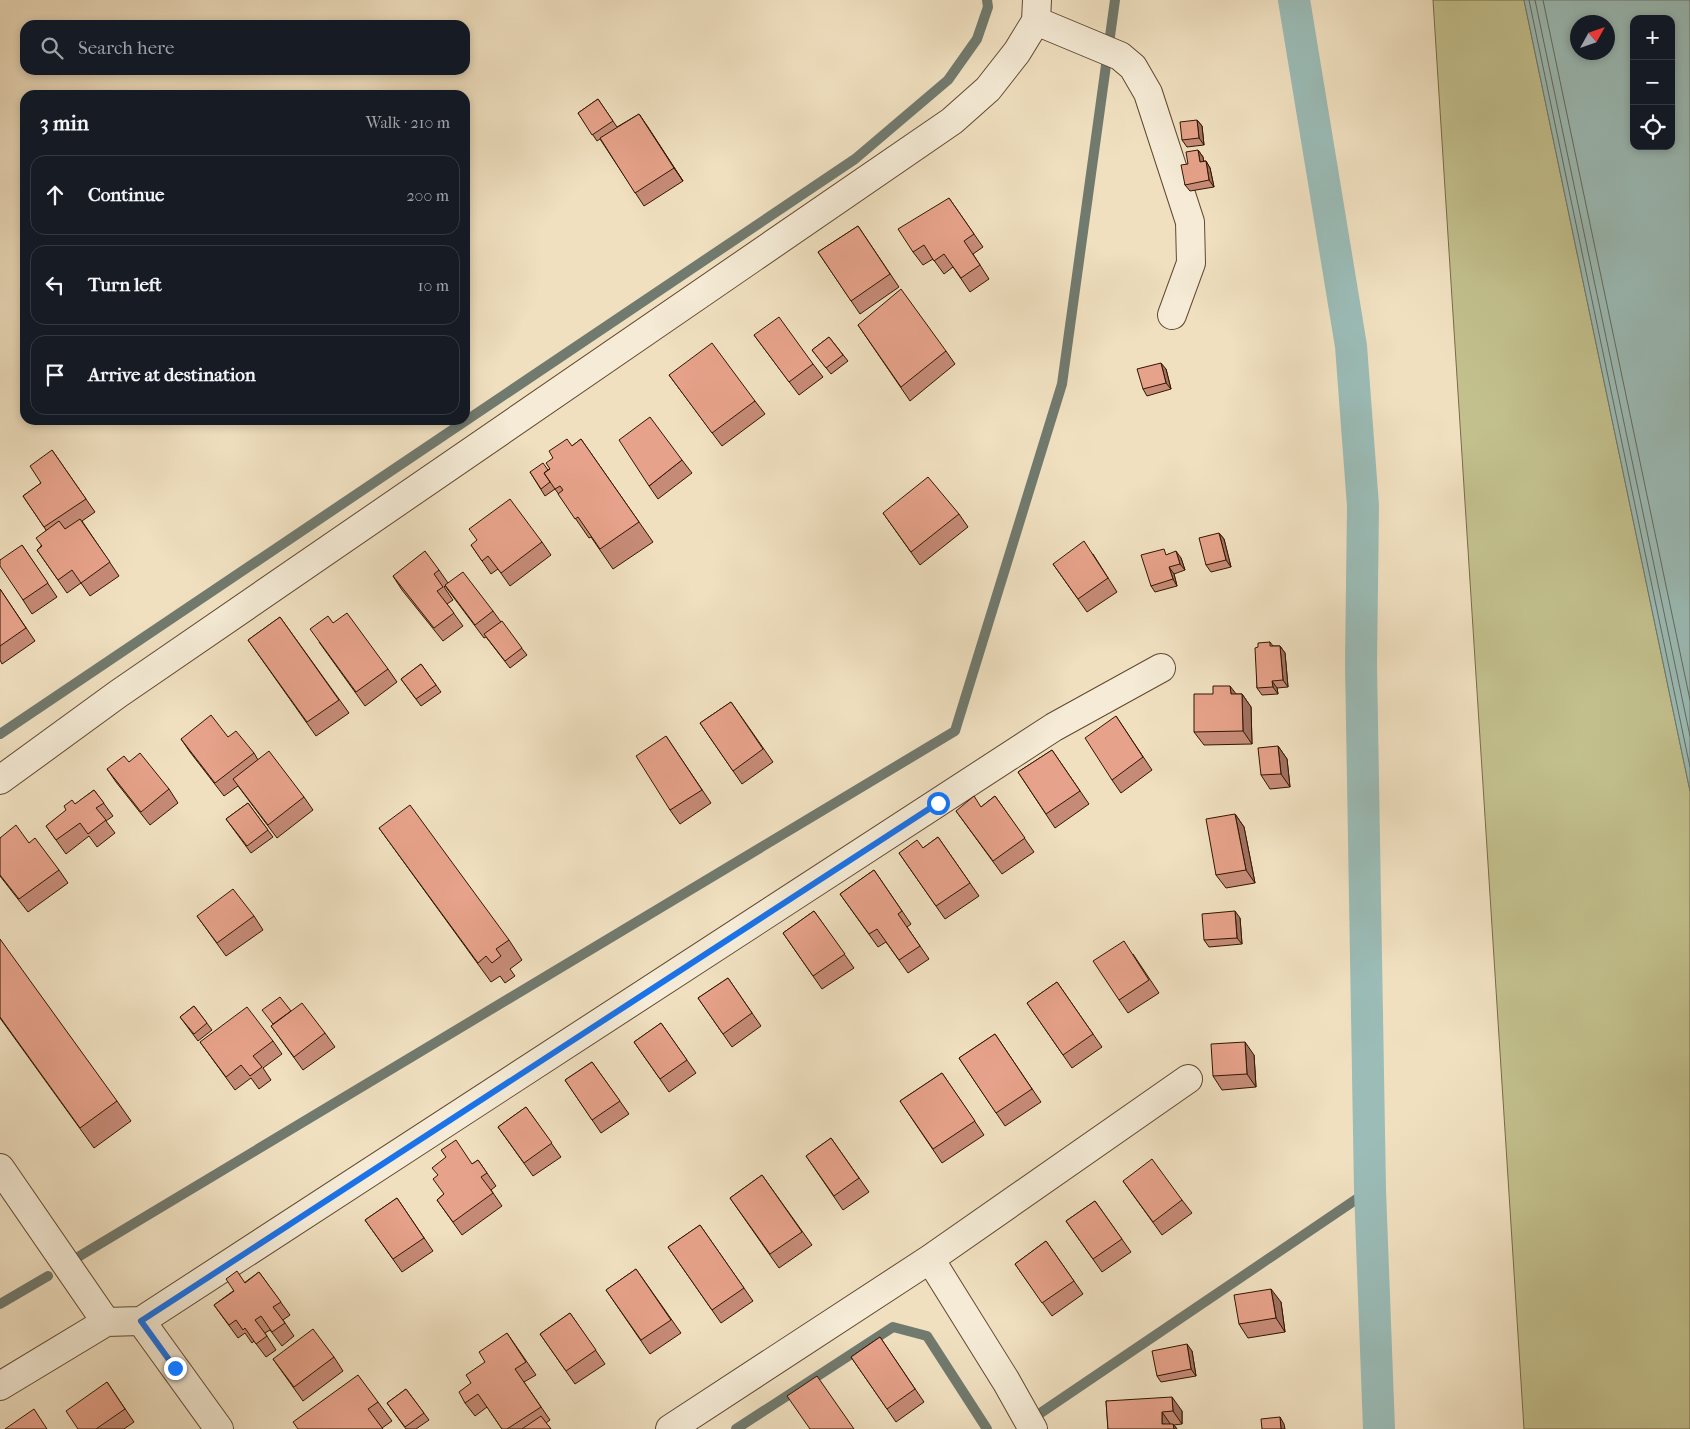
<!DOCTYPE html>
<html lang="en">
<head>
<meta charset="utf-8">
<style>
	:root { --surface:#171b24; --page:#20242c; --text:#f1f3f6; --muted:#9ea1a6; --line:#363941 }
	body { margin:0; font-family:"IM FELL French Canon",serif; background:var(--page); color:var(--text) }
	.controls { position:absolute; right:15px; top:15px; display:grid; overflow:hidden; border-radius:10px; box-shadow:0 2px 8px #0003 }
	.controls button { width:45px; height:45px; display:grid; place-items:center; padding:0; border:0; border-bottom:1px solid var(--line); background:var(--surface); color:var(--text); font:25px sans-serif }
	.compass { position:absolute; left:1570px; top:15px; width:45px; height:45px; border-radius:50%; background:var(--surface); box-shadow:0 2px 8px #0003; rotate:50deg }
	.stop { position:absolute; width:15px; height:15px; margin:-11px; border:4px solid #1a73e8; border-radius:50%; background:#fff }
	.stop.end { background:#1a73e8; border-color:#fff; box-shadow:0 1px 5px #0008 }
	.list { margin:0; padding:0; list-style:none }
	h2 { display:flex; justify-content:space-between; align-items:center; height:65px; margin:0; padding:0 20px; font-size:21px }
	h2 small { font-size:16px; font-weight:400; color:var(--muted) }
	.list li { display:grid; grid-template-columns:32px 1fr auto; gap:15px; align-items:center; box-sizing:border-box; height:80px; margin:0 10px 10px; padding:0 10px; border:1px solid var(--line); border-radius:15px }
	.list b { display:block; font-size:19px; white-space:nowrap }
	.list em { font-size:16px; font-style:normal; color:var(--muted) }
	.icon { flex:none; width:28px; height:28px; fill:none; stroke:currentColor; stroke-width:2; stroke-linecap:round; stroke-linejoin:round }
	.map { position:relative; flex:none; width:1690px; height:1429px; overflow:hidden }
	.search { position:absolute; background:var(--surface); box-shadow:0 2px 8px #0003; left:20px; top:20px; width:450px; height:55px; display:flex; align-items:center; gap:12px; box-sizing:border-box; padding:0 18px; border-radius:15px; color:var(--muted); font-size:19px }
	.panel { position:absolute; background:var(--surface); box-shadow:0 2px 8px #0003; left:20px; top:90px; width:450px; height:335px; border-radius:15px }
	.map>svg:first-child { display:block }
</style>
</head>
<body>
<div class="map">
<svg width="1690" height="1429" viewBox="0 0 1690 1429">
	<rect width="100%" height="100%" fill="#f0e0c0"/>
	<filter id="stains"><feTurbulence type="fractalNoise" baseFrequency=".004" numOctaves="4"/><feColorMatrix values="0 0 0 0 .2 0 0 0 0 .09 0 0 0 0 .02 0 0 0 .5 -.17"/></filter>
	<radialGradient id="worn" r=".72"><stop offset=".6" stop-color="#630" stop-opacity="0"/><stop offset="1" stop-color="#630" stop-opacity=".3"/></radialGradient>
	<!-- green -->
	<path fill="#c2c08d" stroke="#7a6b46" d="M1433,0H1524L1690,791V1429H1524Z"/>
	<!-- water -->
	<path fill="#9bbcb7" stroke="#717a6e" fill-rule="evenodd" d="M1524,0H1690V791ZM1634,19H1671V146H1634ZM1578,22H1608V52H1578Z"/>
	<g fill="none" stroke-linecap="round" stroke-linejoin="round">
		<!-- shore -->
		<path stroke="#66695c" stroke-width="1" d="M1529,0L1690,767
			M1535,0L1690,736
			M1543,0L1690,700"/>
		<!-- stream -->
		<path stroke="#717a6e" stroke-width="10" d="M0,734L855,159L948,80L977,39L988,7L987,0
			M78,1257L955,731L1062,384L1115,0
			M0,1304L48,1276
			M1042,1412L1370,1190
			M736,1429L893,1327L927,1336L987,1429"/>
		<!-- canal -->
		<path stroke="#9bbcb7" stroke-width="32" d="M1294,0L1351,346L1363,506L1361,664L1370,1190L1379,1429"/>
		<!-- street casing -->
		<g stroke="#614830" stroke-width="30">
			<path id="street" d="M1036,21L1120,56L1133,67L1148,93L1190,222L1191,263L1172,315
				M0,780L118,694L952,121L988,89L1017,52L1036,21L1037,0
				M0,1168L106,1322L141,1321L219,1429
				M930,1259L1006,1381L1033,1429
				M141,1321L1054,727L1161,668
				M0,1386L106,1322
				M670,1429L930,1259L1188,1079"/>
		</g>
		<!-- street -->
		<use href="#street" stroke="#f5ebd6" stroke-width="28"/>
	</g>
	<!-- wall -->
	<path fill="#c68b77" stroke="#311600" d="M598,99L617,127L639,114L683,181L644,206L600,139L597,141L578,113Z
		M1197,120L1202,126L1204,145L1187,147L1182,140Z
		M1198,150L1203,157V161H1206L1210,168L1214,187L1190,191L1185,185L1188,164Z
		M949,198L983,247L973,254L989,279L970,292L953,267L944,274L933,259L923,265L913,252Z
		M858,226L899,287L860,314L818,252Z
		M858,325L946,351L955,364L910,401Z
		M754,335L813,364L823,377L799,395Z
		M829,337L848,361L831,374L812,350Z
		M1166,369L1171,389L1147,396L1143,389Z
		M669,375L755,401L765,414L722,446Z
		M581,439L653,542L613,569L591,537L589,538L555,489L545,496L530,472L548,470L572,446Z
		M52,450L95,512L82,521L119,576L90,596L81,583L67,593L37,550L41,546L46,530L23,496L41,483Z
		M682,460L692,473L658,499L649,486Z
		M883,513L959,514L968,527L920,565Z
		M1219,533L1224,539L1231,567L1211,572L1206,565Z
		M542,542L551,555L510,586L498,569L491,574L471,545Z
		M22,545L57,597L32,614L23,600Z
		M1093,554L1117,592L1087,612L1053,564Z
		M1168,554L1181,558L1185,570L1174,574L1177,586L1155,592L1151,586Z
		M439,570L448,583L493,611L501,622L527,655L510,668L486,637L484,638L445,586L444,587L453,600L447,604L463,626L443,641L402,590L393,576Z
		M0,589L35,641L2,664L0,660Z
		M280,617L349,713L316,736L248,640Z
		M319,642L388,669L397,682L365,706Z
		M1270,642L1273,646H1280L1285,653L1288,687L1277,688L1278,694L1262,695L1257,688L1258,647Z
		M421,664L441,692L421,706L401,679Z
		M1236,694H1242L1251,707L1252,744L1204,745L1194,732Z
		M731,702L773,762L742,784L700,723Z
		M1116,716L1152,770L1121,793L1112,780Z
		M666,736L711,803L680,824L670,810Z
		M228,737L254,753L258,760L304,797L313,810L277,838L238,786L224,796L190,752L181,739Z
		M1278,746L1287,759L1290,787L1270,789L1261,775Z
		M1052,750L1089,804L1055,828L1018,772Z
		M129,762L169,789L178,803L150,825L116,782L107,769Z
		M94,790L113,816L106,821L115,833L97,847L89,836L66,854L46,826Z
		M995,796L1034,852L1002,874L956,811L981,807Z
		M248,803L273,837L251,853L226,819Z
		M1235,814L1244,827L1255,883L1226,888L1216,875Z
		M379,828L509,940L522,960L510,969L515,976L505,983L500,976L491,982Z
		M938,837L979,896L945,919L899,853L923,848Z
		M0,838L29,843L59,870L68,883L28,912L0,876Z
		M874,870L911,924L907,927L929,959L908,973L886,942L878,947L840,894Z
		M814,911L854,968L822,989L783,933Z
		M197,916H254L263,930L226,956Z
		M1240,918L1242,944L1209,947L1204,940Z
		M1133,954L1159,993L1128,1013L1119,1000Z
		M728,978L761,1026L732,1047L698,998Z
		M1057,982L1102,1047L1072,1068L1027,1003Z
		M194,1006L212,1030L198,1041L180,1017Z
		M291,1011L325,1033L335,1047L303,1070L271,1026Z
		M0,1018L117,1101L131,1121L94,1148Z
		M661,1023L696,1073L669,1092L634,1042Z
		M995,1034L1041,1102L1005,1126L959,1058Z
		M273,1041L282,1054L263,1068L271,1080L259,1089L251,1078L235,1090L200,1042Z
		M1254,1055L1256,1087L1222,1090L1213,1076Z
		M592,1062L629,1114L601,1133L565,1080Z
		M942,1073L984,1135L942,1163L900,1101Z
		M526,1107L561,1157L533,1176L498,1127Z
		M831,1138L869,1192L843,1210L806,1156Z
		M478,1160L496,1186L491,1190L502,1206L462,1235L437,1200L444,1194L472,1164Z
		M762,1175L812,1245L779,1268L730,1198Z
		M1123,1181L1182,1200L1192,1213L1162,1235Z
		M397,1198L433,1251L402,1272L365,1220Z
		M1095,1201L1131,1252L1102,1272L1066,1221Z
		M700,1225L753,1301L721,1323L668,1247Z
		M1046,1241L1083,1294L1052,1316L1015,1264Z
		M636,1269L681,1333L650,1354L606,1290Z
		M259,1272L290,1315L283,1320L294,1336L282,1346L270,1330L265,1333L276,1350L266,1357L254,1341L252,1343L245,1333L238,1338L214,1305Z
		M1281,1302L1285,1332L1248,1338L1239,1324Z
		M570,1313L605,1364L575,1384L540,1334Z
		M507,1333L536,1375L524,1382L550,1420L546,1423L551,1429H502L487,1407L475,1416L465,1403L471,1383L485,1362Z
		M880,1337L924,1402L896,1422L851,1357Z
		M1192,1351L1196,1376L1161,1382L1157,1376Z
		M334,1357L343,1371L303,1401L273,1359Z
		M107,1382L134,1422L124,1429H78Z
		M406,1389L429,1420L416,1429H406L387,1403Z
		M1106,1401L1182,1411V1424L1174,1425L1177,1429H1108Z
		M378,1402L392,1421L382,1428L298,1429Z"/>
	<!-- shaded-wall -->
	<path fill="#a17161" stroke="#311600" d="M639,114L648,127L683,181L674,168Z
		M1197,120L1202,126L1204,145L1199,138Z
		M1198,150L1203,157L1205,169L1200,162Z
		M1206,161L1210,168L1214,187L1209,180Z
		M1161,363L1166,369L1171,389L1166,383Z
		M1219,533L1224,539L1231,567L1226,560Z
		M1176,551L1181,558L1185,570L1180,564Z
		M1169,567L1174,574L1177,586L1173,579Z
		M1280,646L1285,653L1288,687L1283,680Z
		M1272,681L1277,688L1278,694L1273,687Z
		M1230,686L1240,699L1231,694Z
		M1242,694L1251,707L1252,744L1243,731Z
		M1278,746L1287,759L1290,787L1281,774Z
		M1235,814L1244,827L1255,883L1246,870Z
		M1235,911L1240,918L1242,944L1237,938Z
		M1245,1042L1254,1055L1256,1087L1247,1074Z
		M1271,1289L1281,1302L1285,1332L1276,1318Z
		M1187,1344L1192,1351L1196,1376L1191,1369Z
		M1172,1397L1182,1411V1424L1173,1411Z
		M1162,1412L1171,1425L1162,1424Z
		M1280,1417L1284,1424L1285,1429H1281Z
		M1173,1424L1177,1429H1174Z"/>
	<!-- building -->
	<path fill="#e6a28a" stroke="#311600" d="M598,99L613,121L592,135L578,113Z
		M639,114L674,168L635,193L600,138Z
		M1197,120L1199,138L1182,140L1180,122Z
		M1198,150L1200,162L1206,161L1209,180L1185,185L1181,165L1188,164L1186,152Z
		M949,198L974,234L964,241L980,265L961,278L944,254L934,261L924,245L913,252L898,229Z
		M858,226L890,274L851,301L818,252Z
		M901,289L946,351L901,387L858,325Z
		M779,317L813,364L789,382L754,335Z
		M829,337L843,355L826,368L812,350Z
		M712,343L755,401L712,433L669,375Z
		M1161,363L1166,383L1143,389L1137,369Z
		M650,417L682,460L649,486L619,440Z
		M567,439L572,446L581,439L639,522L600,549L578,517L575,519L558,494L563,490L560,486L555,489L544,473L550,469L546,463L553,458L549,451Z
		M52,450L86,499L44,527L23,496L41,483L30,466Z
		M543,463L548,470L544,473L550,482L541,489L530,472Z
		M928,477L959,514L911,552L883,513Z
		M510,499L542,542L501,573L488,556L482,561L471,545L477,540L469,529Z
		M80,519L110,562L81,583L72,570L58,580L37,550L42,546L36,538L59,521L65,529Z
		M1219,533L1226,560L1206,565L1199,538Z
		M1084,541L1108,578L1078,599L1053,564Z
		M22,545L48,583L23,600L0,566V560Z
		M1164,549L1166,555L1176,551L1180,564L1169,567L1173,579L1151,586L1141,555Z
		M425,551L439,570L434,574L443,587L437,591L454,613L434,628L393,576Z
		M463,572L493,611L475,625L445,585Z
		M0,589L26,628L0,646Z
		M347,613L388,669L356,692L310,629L328,616L333,623Z
		M280,617L339,700L307,722L248,640Z
		M502,621L522,648L505,661L484,634Z
		M1270,642V646H1280L1283,680L1272,681L1273,687L1257,688L1255,648L1258,647V643Z
		M421,664L436,685L416,699L401,679Z
		M1213,686H1230L1231,694H1242L1243,731L1194,732V694H1213Z
		M731,702L763,749L733,771L700,723Z
		M211,715L228,737L236,731L254,753L215,783L181,739Z
		M1116,716L1143,757L1112,780L1085,738Z
		M666,736L702,790L670,810L636,756Z
		M1278,746L1281,774L1261,775L1258,748Z
		M1052,750L1080,791L1046,814L1018,772Z
		M269,751L304,797L268,825L233,779Z
		M140,753L169,789L141,812L107,769L124,756L129,762Z
		M94,790L104,803L96,808L106,820L88,834L80,823L56,840L46,826L66,810L64,806L72,800L75,804Z
		M974,796L981,807L995,796L1025,838L993,861L956,811Z
		M248,803L268,830L247,846L226,819Z
		M410,805L509,940L496,949L501,956L492,963L486,956L478,963L379,828Z
		M1235,814L1246,870L1216,875L1206,819Z
		M16,825L29,843L35,838L59,870L19,899L0,875V838Z
		M938,837L970,883L936,906L899,853L917,840L923,848Z
		M874,870L902,911L898,914L920,946L899,960L877,929L869,934L840,894Z
		M233,889L254,916L217,943L197,916Z
		M814,911L845,954L813,976L783,933Z
		M1235,911L1237,938L1204,940L1202,914Z
		M0,939L117,1101L80,1128L0,1017Z
		M1124,941L1149,980L1119,1000L1093,961Z
		M728,978L752,1013L723,1034L698,998Z
		M1057,982L1093,1034L1063,1055L1027,1003Z
		M280,997L291,1011L273,1024L262,1010Z
		M302,1003L325,1033L294,1057L271,1026Z
		M194,1006L207,1023L194,1034L180,1017Z
		M247,1007L273,1041L253,1056L262,1067L250,1076L241,1065L226,1077L200,1042Z
		M661,1023L687,1060L660,1079L634,1042Z
		M995,1034L1032,1089L996,1113L959,1058Z
		M1245,1042L1247,1074L1213,1076L1211,1044Z
		M592,1062L620,1101L592,1120L565,1080Z
		M942,1073L975,1121L933,1149L900,1101Z
		M526,1107L552,1143L524,1163L498,1127Z
		M831,1138L859,1178L834,1196L806,1156Z
		M456,1140L472,1164L478,1160L487,1173L481,1177L493,1193L453,1222L437,1200L444,1194L433,1179L438,1175L432,1168L446,1157L441,1150Z
		M1152,1159L1182,1200L1153,1222L1123,1181Z
		M762,1175L802,1232L770,1254L730,1198Z
		M397,1198L424,1238L393,1259L365,1220Z
		M1095,1201L1122,1239L1093,1259L1066,1221Z
		M700,1225L744,1288L712,1310L668,1247Z
		M1046,1241L1074,1281L1042,1303L1015,1264Z
		M636,1269L671,1320L641,1340L606,1290Z
		M237,1271L245,1283L259,1272L281,1302L273,1307L285,1323L272,1332L261,1316L255,1320L267,1336L256,1344L245,1328L243,1330L236,1320L229,1325L214,1305L234,1291L226,1279Z
		M1271,1289L1276,1318L1239,1324L1234,1295Z
		M570,1313L596,1350L566,1371L540,1334Z
		M313,1329L334,1357L294,1387L273,1359Z
		M507,1333L526,1362L515,1369L541,1407L507,1429H502L478,1394L465,1403L459,1392L471,1383L466,1375L485,1362L479,1352Z
		M880,1337L915,1389L887,1409L851,1357Z
		M1187,1344L1191,1369L1157,1376L1152,1351Z
		M358,1375L378,1402L368,1409L383,1429H298L293,1422Z
		M817,1376L854,1429H810L787,1396Z
		M107,1382L125,1409L96,1429H78L66,1411Z
		M406,1389L424,1413L405,1427L387,1403Z
		M1172,1397L1173,1411L1162,1412V1424H1173L1174,1429H1108L1106,1401Z
		M34,1409L47,1429H5Z
		M541,1416L551,1429H522Z
		M1280,1417L1281,1429H1262L1261,1419Z"/>
	<g fill="none" stroke-linecap="round" stroke-linejoin="round">
		<!-- route -->
		<path stroke="#1a73e8" stroke-width="6" d="M175,1368L141,1321L938,803"/>
	</g>
	<rect width="100%" height="100%" filter="url(#stains)"/>
	<rect width="100%" height="100%" fill="url(#worn)"/>
</svg>
<div class="controls">
<button>+</button>
<button>−</button>
<button><svg class="icon" aria-label="locate" viewBox="0 0 24 24"><circle cx="12" cy="12" r="6"/><path d="M12 2v4M12 18v4M2 12h4M18 12h4"/></svg></button>
</div>
<svg class="compass" viewBox="-18 -18 36 36"><path d="M0-13l5 13h-10z" fill="#e53935"/><path d="M0 13l5-13h-10z" fill="#9ea1a6"/></svg>
<div class="stop" style="left:938px;top:803px"></div>
<div class="stop end" style="left:175px;top:1368px"></div>
<div class="search"><svg class="icon" aria-label="search" viewBox="0 0 24 24"><circle cx="10" cy="10" r="6"/><path d="M15 15l6 6"/></svg>Search here</div>
<section class="panel">
<h2>3 min<small>Walk · 210 m</small></h2>
<ul class="list">
<li><svg class="icon" aria-label="ahead" viewBox="0 0 24 24"><path d="M12 20V5M6 11l6-6 6 6"/></svg><div><b>Continue</b></div><em>200 m</em></li>
<li><svg class="icon" aria-label="left" viewBox="0 0 24 24"><path d="M17 20v-9H6M10 6l-5 5 5 5"/></svg><div><b>Turn left</b></div><em>10 m</em></li>
<li><svg class="icon" aria-label="arrive" viewBox="0 0 24 24"><path d="M6 21V4h12l-3 4 3 4H6"/></svg><div><b>Arrive at destination</b></div></li>
</ul>
</section>
</div>
</body>
</html>
